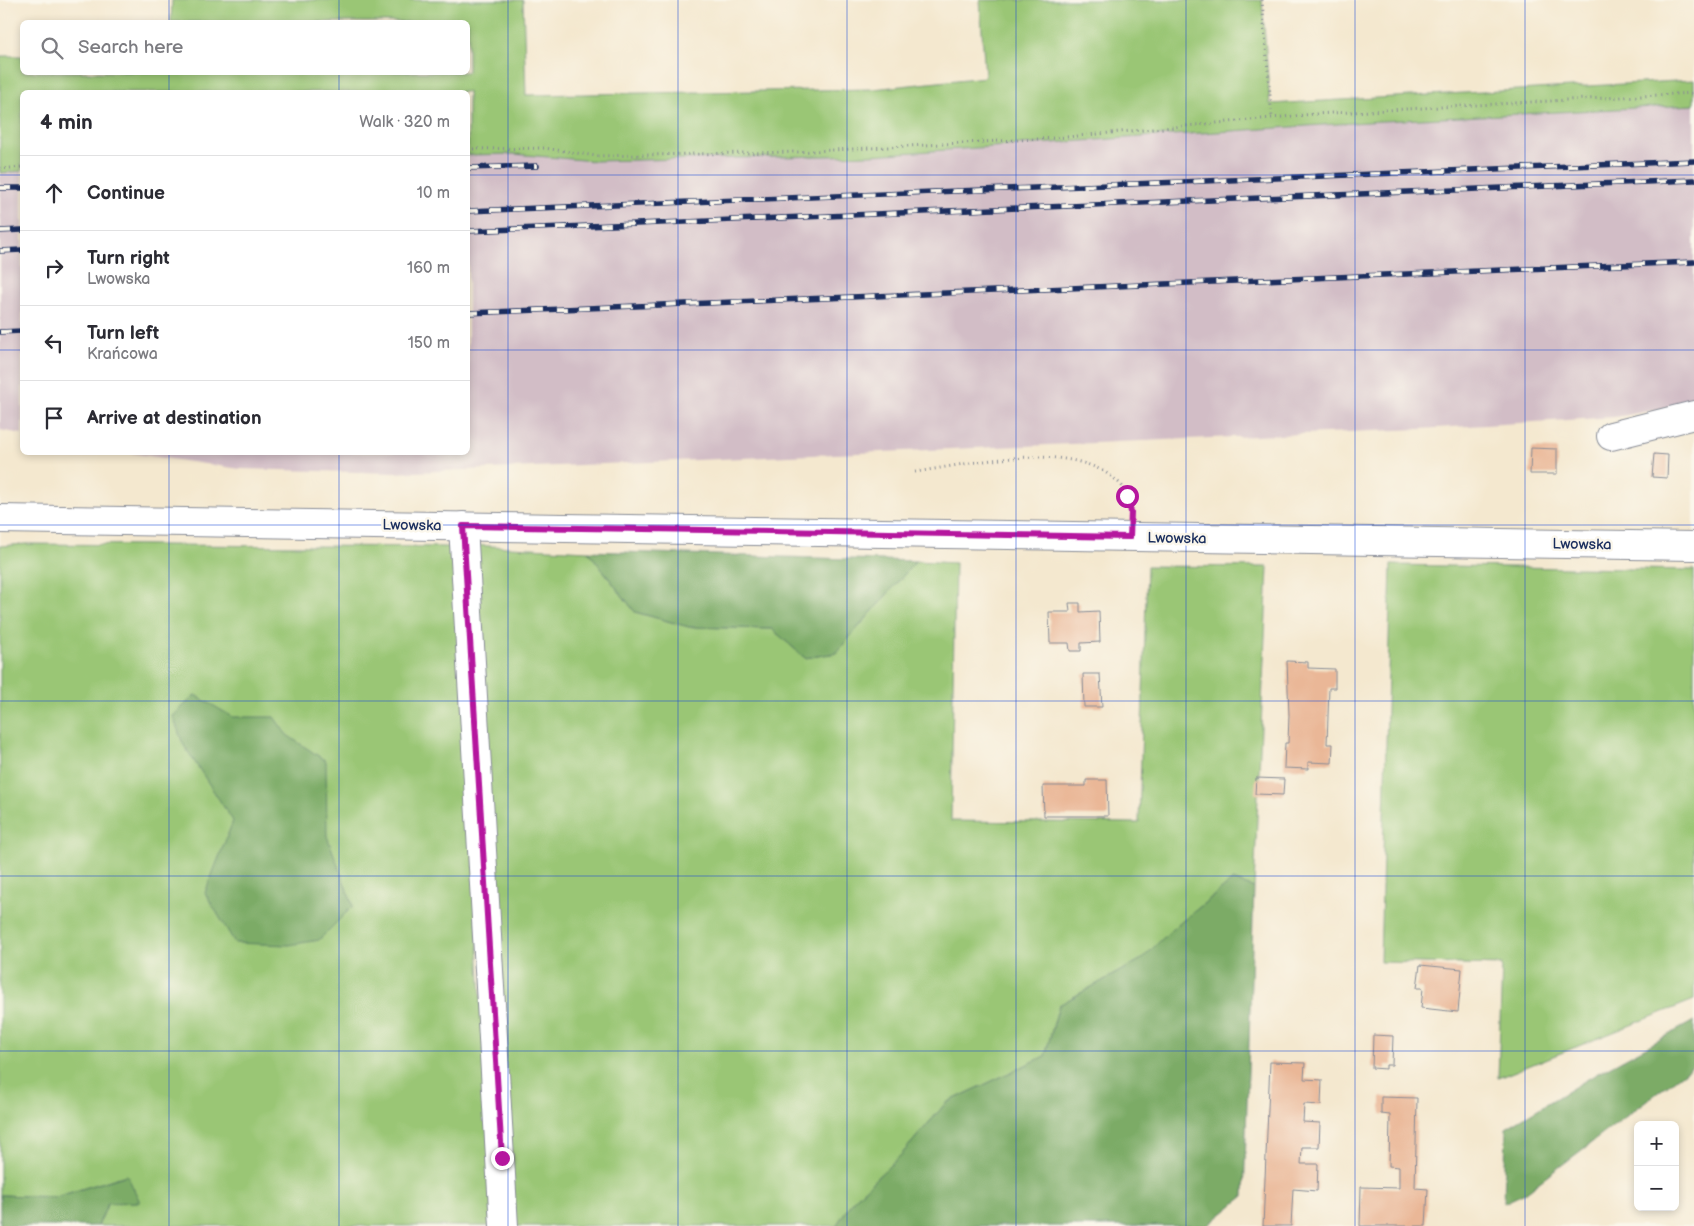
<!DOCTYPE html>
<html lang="en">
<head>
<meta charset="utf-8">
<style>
	:root { --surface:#fff; --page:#f7f7f7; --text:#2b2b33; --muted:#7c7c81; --line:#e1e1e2 }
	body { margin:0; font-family:"Balsamiq Sans",sans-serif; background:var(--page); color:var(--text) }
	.controls { position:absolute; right:15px; bottom:15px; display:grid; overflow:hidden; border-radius:8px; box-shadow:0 2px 8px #0003 }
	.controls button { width:45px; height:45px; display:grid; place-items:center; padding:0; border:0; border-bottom:1px solid var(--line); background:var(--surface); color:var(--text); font:25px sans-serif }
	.stop { position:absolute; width:15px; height:15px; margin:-11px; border:4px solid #b5179e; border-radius:50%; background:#fff }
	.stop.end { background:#b5179e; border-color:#fff; box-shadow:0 1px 5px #0008 }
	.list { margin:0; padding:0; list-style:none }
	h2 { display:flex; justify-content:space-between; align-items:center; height:65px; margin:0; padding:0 20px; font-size:21px }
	h2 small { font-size:16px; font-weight:400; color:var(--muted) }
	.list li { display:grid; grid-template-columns:32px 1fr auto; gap:15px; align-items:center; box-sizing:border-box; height:75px; padding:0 20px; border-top:1px solid var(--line) }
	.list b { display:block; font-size:19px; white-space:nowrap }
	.list p { margin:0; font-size:16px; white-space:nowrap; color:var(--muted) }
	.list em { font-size:16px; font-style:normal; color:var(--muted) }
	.icon { flex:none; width:28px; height:28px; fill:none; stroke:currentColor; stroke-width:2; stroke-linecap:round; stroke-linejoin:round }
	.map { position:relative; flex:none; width:1694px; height:1226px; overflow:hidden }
	.search { position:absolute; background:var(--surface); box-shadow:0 2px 8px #0003; left:20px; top:20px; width:450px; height:55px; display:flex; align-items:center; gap:12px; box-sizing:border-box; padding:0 18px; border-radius:8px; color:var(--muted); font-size:19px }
	.panel { position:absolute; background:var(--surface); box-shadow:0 2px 8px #0003; left:20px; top:90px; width:450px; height:365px; border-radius:8px }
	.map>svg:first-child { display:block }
</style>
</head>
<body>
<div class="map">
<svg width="1694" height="1226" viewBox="0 0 1694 1226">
	<rect width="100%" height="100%" fill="#fbf7ec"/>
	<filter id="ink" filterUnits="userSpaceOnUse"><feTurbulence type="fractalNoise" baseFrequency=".02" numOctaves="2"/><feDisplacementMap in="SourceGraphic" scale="10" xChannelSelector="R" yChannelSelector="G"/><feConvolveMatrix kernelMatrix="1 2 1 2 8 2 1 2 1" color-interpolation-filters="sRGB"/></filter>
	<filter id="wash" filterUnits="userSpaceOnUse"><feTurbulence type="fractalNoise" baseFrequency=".0096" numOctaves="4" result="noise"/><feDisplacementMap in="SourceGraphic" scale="20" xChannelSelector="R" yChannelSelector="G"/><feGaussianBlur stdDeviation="1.12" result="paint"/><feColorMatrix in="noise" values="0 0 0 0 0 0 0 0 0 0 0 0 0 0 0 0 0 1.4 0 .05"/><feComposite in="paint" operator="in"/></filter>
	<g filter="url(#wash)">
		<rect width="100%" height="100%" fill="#f4e8cf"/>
		<!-- industrial -->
		<path fill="#d2bdc6" d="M1694,105V403L1616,417L1419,429L393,473L240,469L129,453L468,452V155L514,154L594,161L871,155L1382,121Z
			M22,171V434L0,430V173Z"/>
		<!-- green -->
		<path fill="#9ac674" stroke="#5a7a69" d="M172,0H523L526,95L873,89L985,77L980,0H1262L1270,104L1694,80V105L1382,121L871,155L594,161L514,154L468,155V92H22V171L0,173V56H22V72H468V22H171Z
			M26,544L457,547L493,1226H98L108,1203L126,1175L56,1197L0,1195V546Z
			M471,545L588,551L635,612L689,627L772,629L805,658L836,653L916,561L955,563L951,821L1139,823L1147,566L1268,567L1254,888L1233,880L1169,932L1142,959L1059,1005L1045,1056L946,1103L901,1155L853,1200L836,1226H509Z
			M1391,565L1694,570V1000L1498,1078L1502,965L1380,962Z"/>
		<!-- forest -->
		<path fill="#7bab66" stroke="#4b6d62" d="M588,551L916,561L836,653L805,658L772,629L689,627L635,612Z
			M195,695L233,717H274L287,735L326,761L327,836L353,906L319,940L289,945L235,943L205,893L233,821L183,744L173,716Z
			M1233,880L1254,888L1244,1196L1207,1226H836L853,1200L901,1155L946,1103L1045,1056L1059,1005L1142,959L1169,932Z
			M1694,1021V1065L1525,1193L1504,1203L1506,1128L1598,1073Z
			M127,1175L140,1202L108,1203L98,1226H0V1195L56,1197Z"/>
		<g id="blocks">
			<!-- building -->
			<path fill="#eab797" d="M1531,448L1557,449V474H1530Z
				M1654,454L1668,455L1667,478L1652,477Z
				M1069,603H1080V612L1099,611L1100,642L1081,643V651H1070L1069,643H1050L1049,612H1070Z
				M1287,661L1308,662V668L1335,669V688H1329L1327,744H1333L1332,763L1308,762V769L1284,768L1285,743H1288L1289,715Z
				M1083,674H1100L1102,707H1084Z
				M1256,778L1284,779L1283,795L1255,794Z
				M1086,780H1107L1108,816H1044L1043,786H1086Z
				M1420,965L1462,969L1458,1012L1421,1008L1423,988H1417Z
				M1373,1035L1393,1036L1392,1065H1386V1069L1372,1068Z
				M1270,1062L1305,1063L1304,1079L1322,1080L1321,1105L1304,1104L1303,1122L1320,1123L1319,1147H1302L1301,1164H1318L1317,1191L1293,1189L1291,1226H1263Z
				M1381,1097L1417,1098L1415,1188L1428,1189L1426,1226H1360L1361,1187L1399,1188V1167L1389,1166L1390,1115L1381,1114Z"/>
		</g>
	</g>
	<g filter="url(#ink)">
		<use href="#blocks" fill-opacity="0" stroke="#888c96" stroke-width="1"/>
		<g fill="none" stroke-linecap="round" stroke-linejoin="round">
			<!-- minor casing -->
			<g stroke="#888c96" stroke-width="30">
				<path id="minor" d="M1611,436L1694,415
					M463,526L504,1226"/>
			</g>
			<!-- major casing -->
			<g stroke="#888c96" stroke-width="30">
				<path id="major" d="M0,519L1694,546"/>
			</g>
			<!-- path -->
			<path stroke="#888c96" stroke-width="3" stroke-dasharray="1 4" stroke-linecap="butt" d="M1262,0L1272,118
				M468,149L544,148L596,156L796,152L1055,138L1315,114L1694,93
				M0,169L22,167
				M915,472C972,464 1071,438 1118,482C1126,488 1128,500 1130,509"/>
			<!-- minor -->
			<use href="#minor" stroke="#fff" stroke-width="28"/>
			<!-- major -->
			<use href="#major" stroke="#fff" stroke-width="28"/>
			<!-- rail casing -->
			<g stroke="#1b2f5e" stroke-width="5.5">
				<path id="rail" d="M468,168L537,166
					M0,188H22
					M468,211L1694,161
					M0,231L22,230
					M468,231L1694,180
					M0,251L22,250
					M468,313L1694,262
					M0,332L22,331"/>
			</g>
			<!-- rail -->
			<use href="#rail" stroke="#fbf7ec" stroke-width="4" stroke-dasharray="11" stroke-linecap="butt"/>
		</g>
	</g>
	<g fill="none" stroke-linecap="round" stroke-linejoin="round" filter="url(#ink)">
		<!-- route -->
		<path stroke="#b5179e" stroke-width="6" d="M502,1158L463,526L1130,537L1131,512L1127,496"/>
	</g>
	<!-- grid -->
	<path fill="none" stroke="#1d4ed8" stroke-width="1" stroke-opacity="0.55" d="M169,0V22M339,0V22M508,0V1226M678,0V1226M847,0V1226M1016,0V1226M1186,0V1226M1355,0V1226M1525,0V1226M169,72V92M339,72V92M0,175H22M468,175H1694M0,350H22M468,350H1694M169,452V1226M339,452V1226M0,525H1694M0,701H1694M0,876H1694M0,1051H1694"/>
	<g text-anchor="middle" stroke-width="5" stroke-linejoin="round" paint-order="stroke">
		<!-- street labels -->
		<g font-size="15" fill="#1b2f5e" stroke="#fbf7ec">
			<text transform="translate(412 525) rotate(1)" y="5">Lwowska</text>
			<text transform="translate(1177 538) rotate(1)" y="5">Lwowska</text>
			<text transform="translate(1582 544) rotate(1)" y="5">Lwowska</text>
		</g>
	</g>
</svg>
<div class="controls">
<button>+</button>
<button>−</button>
</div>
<div class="stop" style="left:1127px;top:496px"></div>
<div class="stop end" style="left:502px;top:1158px"></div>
<div class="search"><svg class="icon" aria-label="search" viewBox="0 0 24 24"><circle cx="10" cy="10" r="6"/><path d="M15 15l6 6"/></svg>Search here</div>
<section class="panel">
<h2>4 min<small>Walk · 320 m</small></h2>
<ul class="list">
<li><svg class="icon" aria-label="ahead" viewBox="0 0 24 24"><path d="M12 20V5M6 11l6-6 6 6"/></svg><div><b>Continue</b></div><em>10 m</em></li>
<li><svg class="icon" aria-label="right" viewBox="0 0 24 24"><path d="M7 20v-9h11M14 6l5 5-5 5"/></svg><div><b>Turn right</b><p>Lwowska</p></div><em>160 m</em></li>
<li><svg class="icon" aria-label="left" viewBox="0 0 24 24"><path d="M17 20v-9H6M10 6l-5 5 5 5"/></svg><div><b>Turn left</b><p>Krańcowa</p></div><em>150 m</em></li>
<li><svg class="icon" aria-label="arrive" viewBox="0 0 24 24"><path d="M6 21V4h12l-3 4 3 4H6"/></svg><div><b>Arrive at destination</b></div></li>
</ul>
</section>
</div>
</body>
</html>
